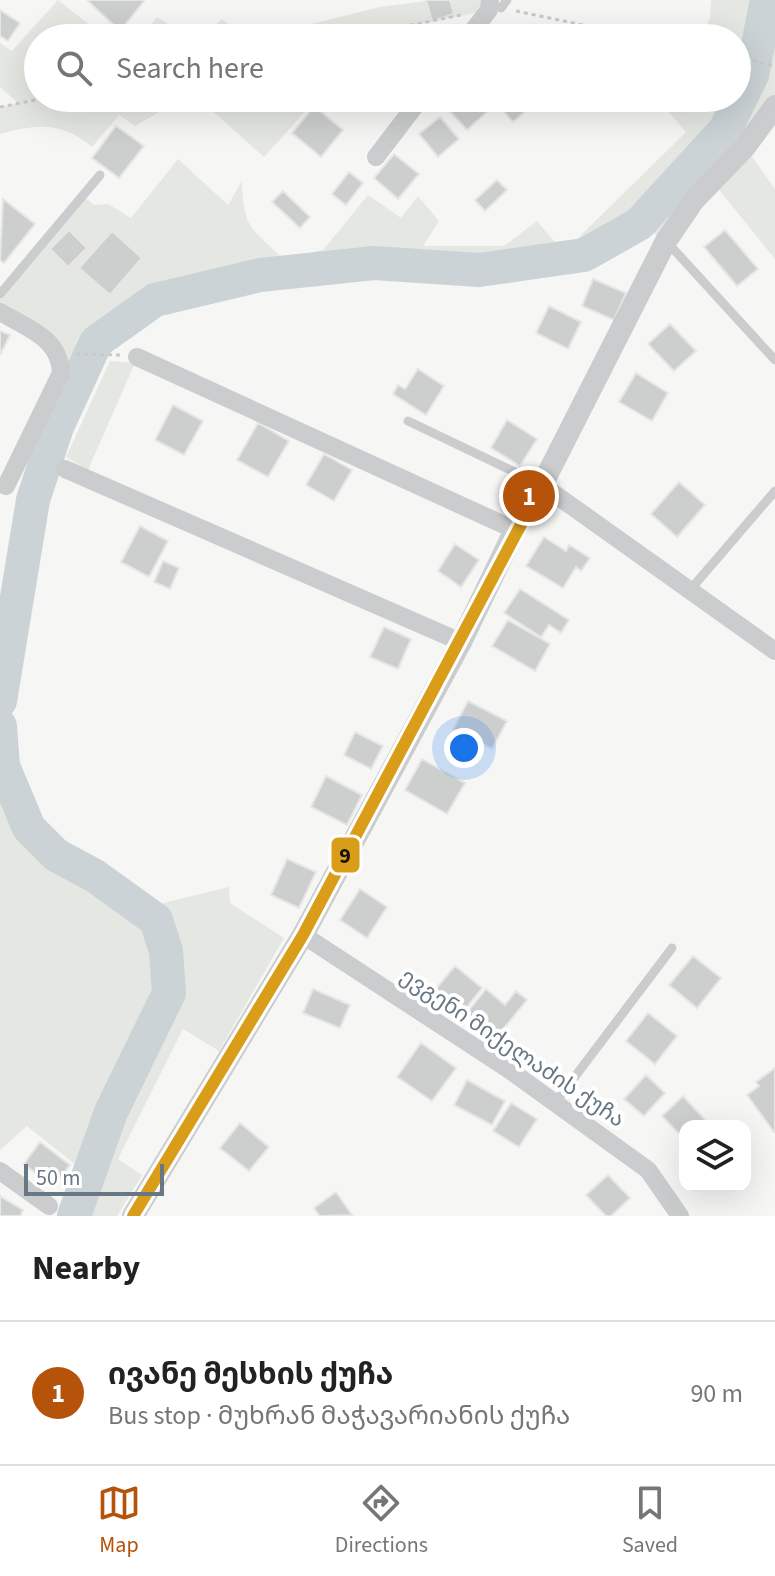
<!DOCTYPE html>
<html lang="en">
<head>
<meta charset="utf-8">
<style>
	:root { --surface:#fff; --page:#f2f2f2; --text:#222; --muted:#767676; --line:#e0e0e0; --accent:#b45309 }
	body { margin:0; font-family:"Source Sans 3","Noto Sans Georgian",sans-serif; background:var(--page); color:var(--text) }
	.controls { position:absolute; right:24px; bottom:24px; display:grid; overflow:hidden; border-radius:16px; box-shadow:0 8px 32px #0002 }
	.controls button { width:72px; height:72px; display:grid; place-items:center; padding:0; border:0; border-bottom:2px solid var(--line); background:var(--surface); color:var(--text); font:40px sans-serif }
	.scale { position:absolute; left:24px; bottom:20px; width:140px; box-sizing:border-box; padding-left:8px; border:4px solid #677884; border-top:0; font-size:22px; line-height:28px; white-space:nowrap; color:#677884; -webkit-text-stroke:6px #fff; paint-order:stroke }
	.you { position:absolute; left:464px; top:748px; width:28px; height:28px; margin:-20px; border:6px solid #fff; border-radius:50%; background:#1a73e8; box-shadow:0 0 0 12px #1a73e833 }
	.badge { display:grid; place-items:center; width:52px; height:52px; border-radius:50%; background:var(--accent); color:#fff; font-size:26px; font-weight:700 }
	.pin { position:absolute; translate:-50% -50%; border:4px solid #fff; box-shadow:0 2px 8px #0006 }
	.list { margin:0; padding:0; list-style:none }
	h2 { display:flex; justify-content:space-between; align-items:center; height:104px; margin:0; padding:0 32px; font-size:34px }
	h2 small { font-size:26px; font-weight:400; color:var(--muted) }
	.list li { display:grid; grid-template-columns:52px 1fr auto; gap:24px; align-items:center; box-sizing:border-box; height:144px; padding:0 32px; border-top:2px solid var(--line) }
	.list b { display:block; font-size:30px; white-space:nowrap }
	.list p { margin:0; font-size:26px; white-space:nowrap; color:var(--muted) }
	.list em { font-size:26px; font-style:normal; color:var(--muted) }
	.icon { flex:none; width:44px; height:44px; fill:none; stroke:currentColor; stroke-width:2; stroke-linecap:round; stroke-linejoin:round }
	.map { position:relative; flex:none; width:775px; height:1216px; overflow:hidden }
	.search { position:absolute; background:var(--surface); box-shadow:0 8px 32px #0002; left:24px; right:24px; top:24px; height:88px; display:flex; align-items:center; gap:20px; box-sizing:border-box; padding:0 28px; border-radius:44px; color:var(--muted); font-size:30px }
	.sheet { height:248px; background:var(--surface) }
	nav { display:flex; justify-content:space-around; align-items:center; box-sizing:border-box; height:112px; border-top:2px solid var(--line); background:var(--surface); font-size:22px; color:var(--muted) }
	nav a { display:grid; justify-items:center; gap:4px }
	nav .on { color:var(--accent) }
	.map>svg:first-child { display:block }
</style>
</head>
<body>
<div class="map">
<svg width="775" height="1216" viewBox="0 0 775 1216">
	<rect width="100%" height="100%" fill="#f6f6f5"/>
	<!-- green -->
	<path fill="#e5e8e2" d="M58,0L106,38H38V98H183L135,126L119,115L92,147C61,121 38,124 0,134V107L18,103L0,87V43L12,51Z
		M433,0H490L489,10L375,33L376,38H255L380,7Z
		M711,0H775V106L745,147L775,189V259L712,181L666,241L639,224L584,255L479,270L374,263L260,275L155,300L96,342L82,373L0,312V294L83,195L94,205L108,204L131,218L178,159L228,205L242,181C243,228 250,226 282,258L323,250L368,195L401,218L418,196L439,221L423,246H504L537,221L555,242L576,240L686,132L657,98H737V38H701L710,18Z
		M157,17L191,38H141Z
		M222,19L247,38H201Z
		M198,98H343L332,110L316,100L264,157Z
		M110,361L135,363L88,470L66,457Z
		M17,591L0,701V594Z
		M0,726L3,766L29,828L56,855L95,876L156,920L166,951L169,993L111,1112L88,1175L27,1126L0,1150Z
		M229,887L230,903L284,938L219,1051L183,1029L118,1159L142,1175L117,1216H91L102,1172L175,1005L184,972L176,940L159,904Z"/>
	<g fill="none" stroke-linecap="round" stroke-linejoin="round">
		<!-- river -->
		<path stroke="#cbd3d6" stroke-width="34" d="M0,701L33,500L57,427L96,342L155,300L260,275L374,263L479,270L584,255L639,224L725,130L752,75L767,0
			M0,726L3,766L29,828L56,855L95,876L156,920L166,951L169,993L111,1112L74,1216"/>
	</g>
	<!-- building -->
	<path fill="#cdcfcf" stroke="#e6e6e5" stroke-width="2" d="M87,0H143L144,1L120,31Z
		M426,0H450L454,14L432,21Z
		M0,10L20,23L8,41L0,36Z
		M449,98H477L488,111L467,130L443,104Z
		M492,98H541L513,122Z
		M314,106L343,130L321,157L292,133Z
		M440,117L459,139L438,157L419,134Z
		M116,126L144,146L119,178L92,158Z
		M394,154L419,174L398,199L374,178Z
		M349,172L363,183L346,205L332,194Z
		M497,180L507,190L485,211L475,200Z
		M283,191L310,217L300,228L272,202Z
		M3,199L35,224L4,263L0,260Z
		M69,230L87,248L68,267L50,249Z
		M725,230L758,269L737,286L704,247Z
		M112,231L142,258L110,295L79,268Z
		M593,279L626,293L614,320L582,306Z
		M549,306L581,322L568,349L536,333Z
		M670,324L696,351L674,371L648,344Z
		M0,331L10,335L0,355Z
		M418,369L444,386L426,415L393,394L398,385L405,389Z
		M636,373L668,393L652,421L619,402Z
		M173,405L203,421L184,455L155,440Z
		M507,420L537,439L520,466L491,448Z
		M258,423L289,441L268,477L237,460Z
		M324,454L352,470L334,501L306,485Z
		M679,482L705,505L677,537L651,514Z
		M140,526L168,541L149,577L121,562Z
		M544,537L566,551L569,545L590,558L581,571L576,567L563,588L526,566Z
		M455,544L479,560L461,587L438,571Z
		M163,561L179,568L170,589L154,582Z
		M520,589L569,620L561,633L549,625L541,637L504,613Z
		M508,620L550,644L535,671L492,646Z
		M384,627L411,639L398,669L370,657Z
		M468,701L507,721L492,749L453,729Z
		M355,732L383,746L371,769L344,755Z
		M422,759L465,783L447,814L405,790Z
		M326,776L362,795L347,825L311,807Z
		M287,859L316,872L299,908L271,895Z
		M360,889L387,907L367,938L340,920Z
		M693,956L721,978L697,1008L669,985Z
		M455,966L482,988L463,1012L435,990Z
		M313,989L350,1005L340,1028L303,1013Z
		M486,989L505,1005L516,991L527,1000L496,1038L466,1014Z
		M648,1013L677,1036L655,1064L626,1041Z
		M421,1043L456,1068L432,1101L397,1077Z
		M775,1068V1132H774L747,1095L759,1086L756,1082Z
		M646,1075L665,1093L644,1116L624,1099Z
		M467,1080L505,1101L492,1125L454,1105Z
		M683,1096L707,1122L703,1126H685V1140L662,1116Z
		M511,1103L537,1119L519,1147L493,1131Z
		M240,1123L269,1147L249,1171L220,1148Z
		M40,1142L70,1165L53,1187L24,1164Z
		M608,1175L630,1198L611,1216H606L586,1195Z
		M336,1192L352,1215L320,1216L314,1208Z
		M0,1196L23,1210L20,1216H0Z"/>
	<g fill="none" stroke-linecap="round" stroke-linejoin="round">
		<!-- path -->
		<path stroke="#c8c9ca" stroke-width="3" stroke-dasharray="4 4" stroke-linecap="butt" d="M516,11L645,38
			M347,38L461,15
			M737,57L775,66
			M0,107L45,98
			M76,354L121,355"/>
		<!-- service -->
		<path stroke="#cbcccd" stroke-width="9" d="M501,8L507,0
			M666,241L775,360
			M0,294L100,175
			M408,421L542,485
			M690,590L775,491
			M555,1103L672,948"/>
		<!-- minor -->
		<path stroke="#cbcccd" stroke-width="18" d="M467,38L489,10L490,0
			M376,157L421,98
			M0,312C27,328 60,338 61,373L6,486
			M137,357L515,530
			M65,469L461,642
			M542,485L775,651
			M303,935L508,1069L648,1170L680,1216
			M0,1171L49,1206"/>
		<!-- tertiary -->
		<path stroke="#cbcccd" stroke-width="22" d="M133,1216L303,935L461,642L515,530L542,485L666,241L694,200L745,147L775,106"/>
		<!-- bus-1 casing -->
		<g stroke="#fff" stroke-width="18">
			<path id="bus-1" d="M133,1216L303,935L542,485"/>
		</g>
		<!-- bus-1 -->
		<use href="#bus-1" stroke="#da9d1a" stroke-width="12"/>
	</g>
	<g text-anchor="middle" stroke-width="8" stroke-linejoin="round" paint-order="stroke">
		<!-- street labels -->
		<g font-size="22" fill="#677884" stroke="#fff">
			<text transform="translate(513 1047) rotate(34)" y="8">ევგენი მიქელაძის ქუჩა</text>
		</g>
	</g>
	<rect stroke="#fff" stroke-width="3" x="330" y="836" width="31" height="38" rx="8" fill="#da9d1a"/>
	<g font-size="22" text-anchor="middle" font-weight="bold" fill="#111">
		<text x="345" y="863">9</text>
	</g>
</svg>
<div class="controls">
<button><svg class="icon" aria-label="layers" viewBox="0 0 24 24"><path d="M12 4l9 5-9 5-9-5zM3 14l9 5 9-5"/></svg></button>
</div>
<div class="scale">50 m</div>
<div class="you"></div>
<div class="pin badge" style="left:529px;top:496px">1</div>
<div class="search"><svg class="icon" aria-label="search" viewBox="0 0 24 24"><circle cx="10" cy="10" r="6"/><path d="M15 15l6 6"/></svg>Search here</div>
</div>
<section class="sheet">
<h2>Nearby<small></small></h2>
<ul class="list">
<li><span class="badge">1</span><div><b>ივანე მესხის ქუჩა</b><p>Bus stop · მუხრან მაჭავარიანის ქუჩა</p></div><em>90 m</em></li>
</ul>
</section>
<nav>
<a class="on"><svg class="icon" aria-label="map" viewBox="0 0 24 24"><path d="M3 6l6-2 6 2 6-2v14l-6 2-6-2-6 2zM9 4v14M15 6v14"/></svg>Map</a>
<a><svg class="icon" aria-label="directions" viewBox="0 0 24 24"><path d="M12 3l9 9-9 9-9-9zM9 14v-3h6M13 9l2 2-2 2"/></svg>Directions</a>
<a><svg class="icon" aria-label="saved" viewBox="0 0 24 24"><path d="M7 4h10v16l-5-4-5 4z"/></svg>Saved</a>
</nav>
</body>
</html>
